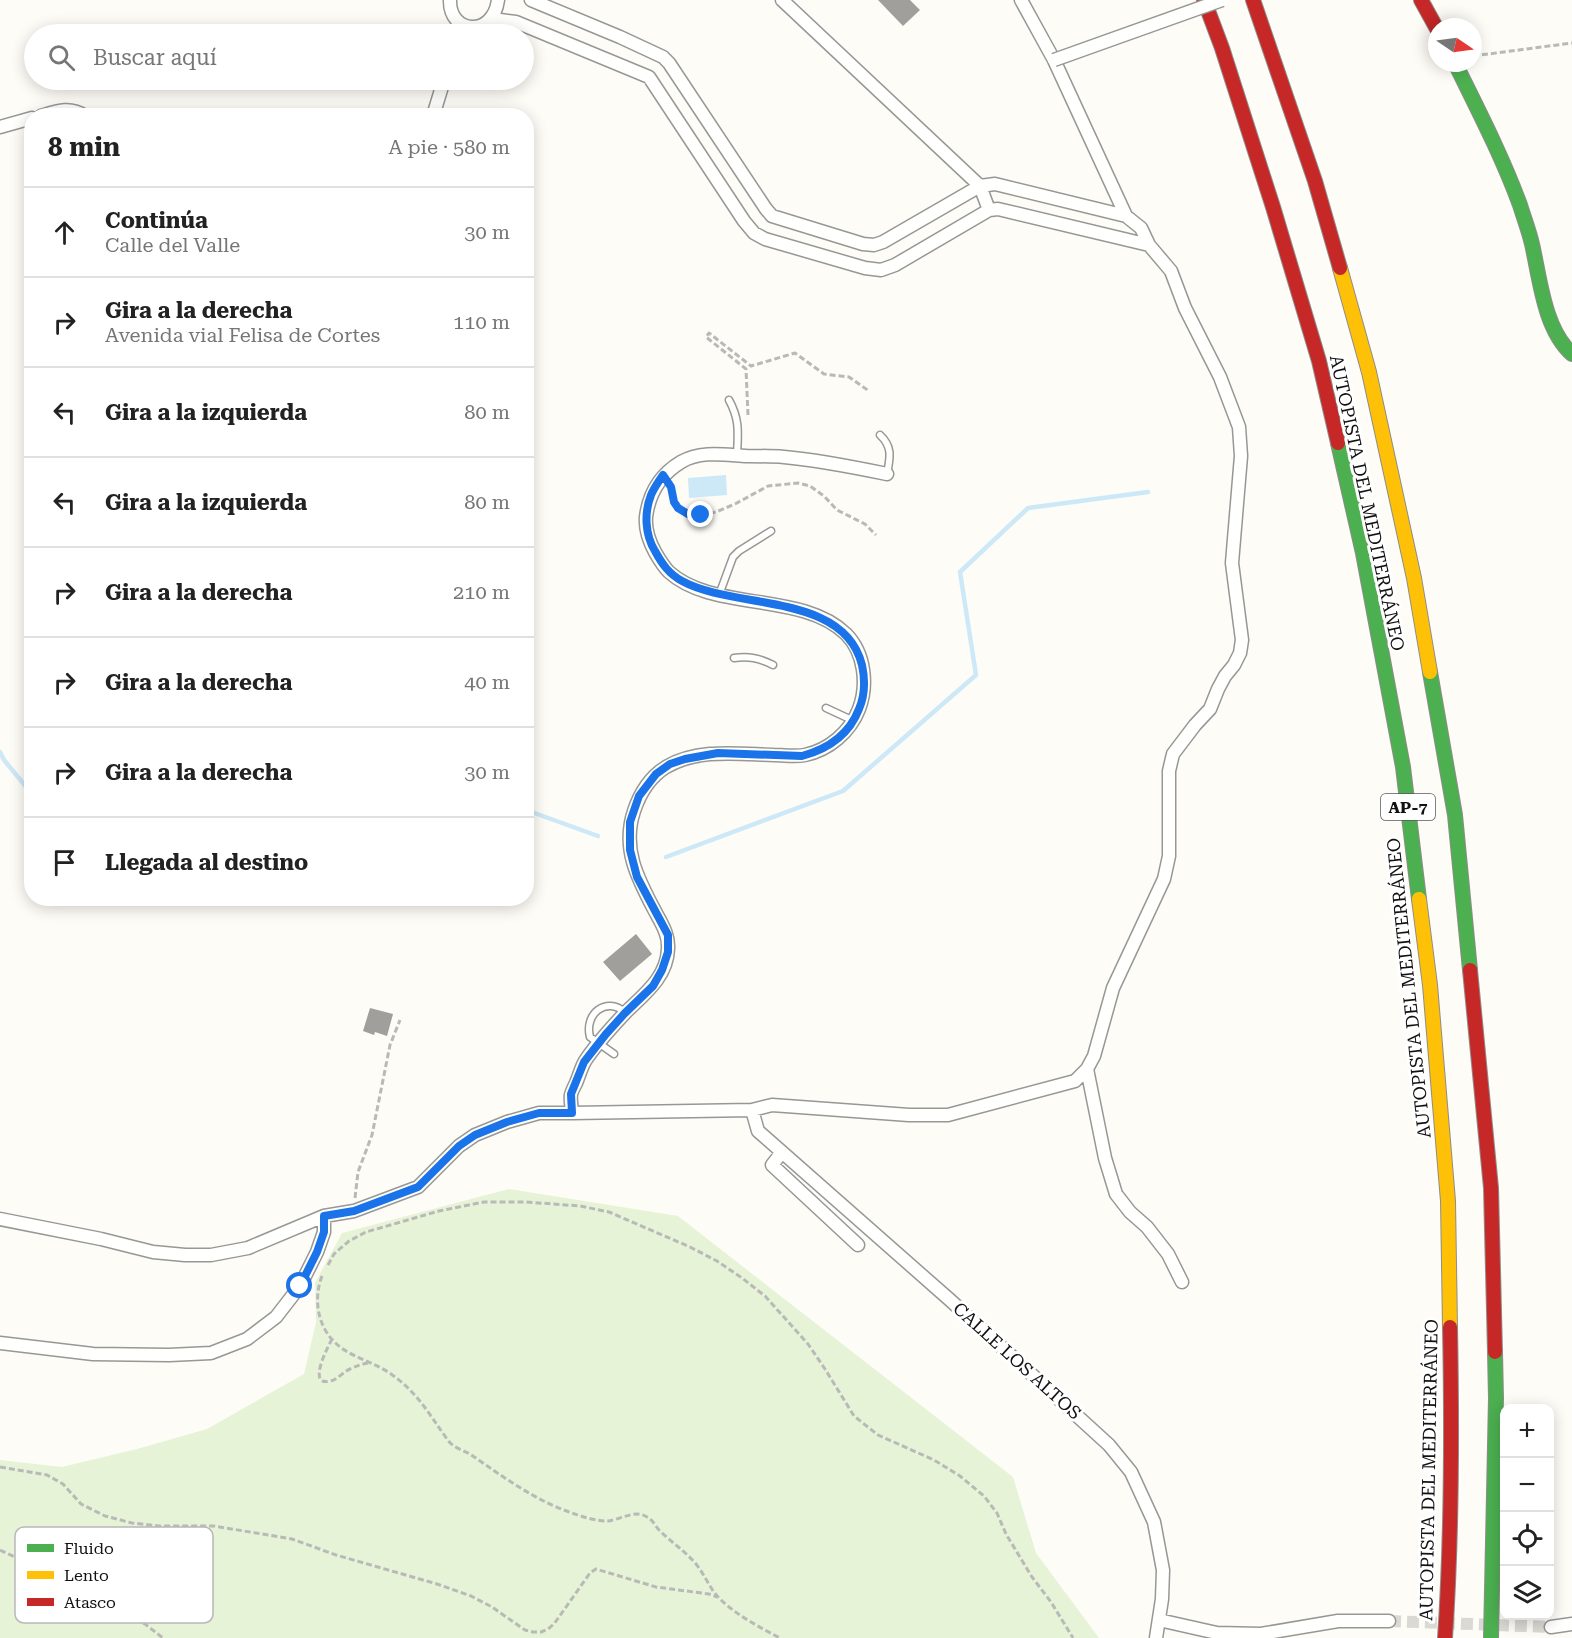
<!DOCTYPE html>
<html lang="es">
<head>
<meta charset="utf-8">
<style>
	:root { --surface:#fff; --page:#f6f6f6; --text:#222; --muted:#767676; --line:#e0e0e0 }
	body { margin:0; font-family:"Roboto Serif",serif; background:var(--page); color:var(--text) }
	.controls { position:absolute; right:18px; bottom:18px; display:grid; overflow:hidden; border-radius:12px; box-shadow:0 3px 15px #0003 }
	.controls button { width:54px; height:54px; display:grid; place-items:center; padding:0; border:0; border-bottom:2px solid var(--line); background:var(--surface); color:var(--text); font:30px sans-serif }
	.compass { position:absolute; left:1428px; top:18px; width:54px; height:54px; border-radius:50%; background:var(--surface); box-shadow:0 3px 15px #0003; rotate:103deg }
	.stop { position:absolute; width:18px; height:18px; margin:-14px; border:4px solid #1a73e8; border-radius:50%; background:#fff }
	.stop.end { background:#1a73e8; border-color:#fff; box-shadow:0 2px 6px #0008 }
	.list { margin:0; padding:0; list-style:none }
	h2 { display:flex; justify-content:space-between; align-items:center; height:78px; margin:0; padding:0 24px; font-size:26px }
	h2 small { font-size:20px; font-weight:400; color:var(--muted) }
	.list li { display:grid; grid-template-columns:39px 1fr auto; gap:18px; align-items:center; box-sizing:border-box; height:90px; padding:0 24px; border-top:2px solid var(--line) }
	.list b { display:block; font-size:22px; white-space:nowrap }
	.list p { margin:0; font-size:20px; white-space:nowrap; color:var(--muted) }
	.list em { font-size:20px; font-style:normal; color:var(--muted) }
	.icon { flex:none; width:33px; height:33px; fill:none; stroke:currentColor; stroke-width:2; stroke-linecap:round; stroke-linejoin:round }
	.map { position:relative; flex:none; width:1572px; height:1638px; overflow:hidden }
	.search { position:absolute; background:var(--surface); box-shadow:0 3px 15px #0003; left:24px; top:24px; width:510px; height:66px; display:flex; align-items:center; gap:15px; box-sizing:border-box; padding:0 21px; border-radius:33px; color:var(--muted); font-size:22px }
	.panel { position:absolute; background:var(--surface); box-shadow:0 3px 15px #0003; left:24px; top:108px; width:510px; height:798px; border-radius:24px }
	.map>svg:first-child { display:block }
</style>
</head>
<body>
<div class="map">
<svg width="1572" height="1638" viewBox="0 0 1572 1638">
	<rect width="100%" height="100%" fill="#fdfcf7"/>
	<!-- green -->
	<path fill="#e7f3d7" d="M509,1189L678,1216L1013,1477L1036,1553L1099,1638H0V1460L62,1467L137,1449L207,1429L304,1374L316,1322L315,1283L342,1233Z"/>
	<!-- water -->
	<path fill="#cde8f7" d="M726,475L727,495L689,498L688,478Z"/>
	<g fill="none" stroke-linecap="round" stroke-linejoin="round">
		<!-- stream -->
		<path stroke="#cde8f7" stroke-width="4.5" d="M0,752L4,760L32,794
			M526,810L598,836
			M666,857L843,791L976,675L960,572L1028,508L1148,492"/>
	</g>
	<!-- building -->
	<path fill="#a19f9c" d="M878,0H910L920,10L903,26Z
		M636,934L652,954L620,981L603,962Z
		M370,1008L393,1014L387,1036L375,1032L374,1035L363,1031Z"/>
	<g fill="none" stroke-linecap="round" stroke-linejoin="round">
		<!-- street-tunnel -->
		<path stroke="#dad9d4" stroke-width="12" stroke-dasharray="12 6" stroke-linecap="butt" d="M1389,1621L1551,1627"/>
		<!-- lane casing -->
		<g stroke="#979795" stroke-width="9">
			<path id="lane" d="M729,400C740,420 738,433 737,455
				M880,435C893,447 890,458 887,474
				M719,595L733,557L739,551L771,531
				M734,658C749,656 759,658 773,665
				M826,708L854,721
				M614,1054L590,1037C584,1014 606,996 625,1012"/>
		</g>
		<!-- street casing -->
		<g stroke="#979795" stroke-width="15">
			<path id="street" d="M450,0C449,34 493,38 498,0
				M531,0L620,37L663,57L669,63L766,209L772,216L863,244L874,245L883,242L980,186L995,184L1126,216
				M782,0L980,186L989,210
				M490,21L500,20L516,22L649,77L744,221L754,233L765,239L865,268L881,270L895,265L989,210L998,209L1149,245
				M41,116C57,111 70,106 85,116
				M433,116L444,80
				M0,127L32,118
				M1087,1069L1105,1158L1116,1194L1130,1212L1147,1227L1168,1254L1182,1282
				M752,1110L758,1131L950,1300L1109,1445L1131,1472L1154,1522L1163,1570L1162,1599L1156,1638
				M572,1113C572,1108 570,1100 571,1095C571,1093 575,1085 576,1083C579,1076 581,1068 585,1061C596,1044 611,1028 625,1013C643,995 667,978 668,949C669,936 663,926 657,915C639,881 621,850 634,811C640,793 650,777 666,767C698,748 739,754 774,755C784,755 795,757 805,755C829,750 850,732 859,709C868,685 865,653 846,634C802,591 713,612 669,572C663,566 659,559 655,552C649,541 645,529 646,517C649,493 661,474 681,462C701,450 726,455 747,456C760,456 772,456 784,457C819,460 853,467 887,474
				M782,1152L772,1165L858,1245
				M0,1219L101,1239L153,1252L185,1255H211L248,1248L324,1216L354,1211L418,1187L459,1146L475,1135L507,1122L539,1113H572L752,1110L772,1105L909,1115H948L1075,1081L1087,1069L1094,1056L1113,988L1164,879L1169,856V771L1173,754L1195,725L1210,709L1218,689L1225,676L1234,665L1240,653L1242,640L1232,563L1241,456L1239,427L1220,377L1185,308L1171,271L1149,245L1141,228L1126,216L1054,60L1021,0
				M0,1343L93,1354L169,1355L211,1353L247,1339L276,1317L300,1286L317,1252L324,1232V1216
				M1159,1620L1217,1633L1261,1634L1338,1621H1389
				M1551,1627L1572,1624"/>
		</g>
		<!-- fast casing -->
		<g stroke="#8e8d8b" stroke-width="16">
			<path id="fast" d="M1455,63C1478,110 1502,156 1520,205C1524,218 1529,231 1532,244C1540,279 1544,329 1572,354
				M1338,443L1363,553L1403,767L1419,899
				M1430,672L1455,815L1470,970
				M1491,1638L1496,1398L1495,1352"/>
		</g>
		<!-- slow casing -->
		<g stroke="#8e8d8b" stroke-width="16">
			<path id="slow" d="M1340,268L1369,372L1414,578L1430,672
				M1419,899L1430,985L1448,1201L1450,1327"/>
		</g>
		<!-- jam casing -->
		<g stroke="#8e8d8b" stroke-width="16">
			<path id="jam" d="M1204,0L1222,48L1273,207L1319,361L1338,443
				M1253,0L1315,181L1340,268
				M1421,0L1437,29
				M1470,970L1491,1188L1495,1352
				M1445,1638C1452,1535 1452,1431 1450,1327"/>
		</g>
		<!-- path -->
		<path stroke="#b9b9b8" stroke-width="3" stroke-dasharray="6 3" stroke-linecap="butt" d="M1473,56L1572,43
			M748,415L746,369L706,337L709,333L751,366L795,353L824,374L849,377L869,391
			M671,489L674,502L678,508L689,514L701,515L716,512L735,504L768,486L798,483L810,486L824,496L837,510L865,524L876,535
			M355,1198L358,1172L372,1135L390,1045L400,1020
			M328,1265L334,1254L349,1241L366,1232L439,1211L484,1202H526L580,1206L609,1212L690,1247L717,1261L742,1278L765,1296L808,1344L825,1369L854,1416L878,1435L934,1460L960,1476L984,1496L997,1513L1006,1534L1032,1577L1051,1602L1073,1638
			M322,1276C315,1294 316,1316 327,1333C343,1357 370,1359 391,1374C418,1393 429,1414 447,1439C452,1447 462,1450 470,1454C502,1476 534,1500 572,1513C583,1517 596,1521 607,1521C620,1520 635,1509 647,1517C653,1520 655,1526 659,1530C671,1542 685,1551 696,1564C705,1575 710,1589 719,1598C736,1615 759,1627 780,1638
			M332,1339C329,1345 306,1387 330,1381C337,1380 343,1372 350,1369C356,1366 362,1364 368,1363
			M0,1467L47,1475L63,1484L81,1504L105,1516L132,1523L159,1526H214L292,1539L336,1555L437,1584L471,1596L492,1607L525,1630L533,1632H541L548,1629L554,1624L590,1573L596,1569L656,1587L709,1594L717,1597
			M0,1550L28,1563L43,1568L70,1591L91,1602L145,1624L163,1638"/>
		<!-- lane -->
		<use href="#lane" stroke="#fffffe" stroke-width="6"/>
		<!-- street -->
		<use href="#street" stroke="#fffffe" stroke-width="12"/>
		<!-- fast -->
		<use href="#fast" stroke="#4caf50" stroke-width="14"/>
		<!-- slow -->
		<use href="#slow" stroke="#ffc107" stroke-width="14"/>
		<!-- jam -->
		<use href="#jam" stroke="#c62828" stroke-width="14"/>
		<!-- street-bridge casing -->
		<g stroke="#979795" stroke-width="15" stroke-linecap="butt">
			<path id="street-bridge" d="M1054,60L1222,0"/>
		</g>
		<!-- street-bridge -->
		<use href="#street-bridge" stroke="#fffffe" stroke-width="12"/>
	</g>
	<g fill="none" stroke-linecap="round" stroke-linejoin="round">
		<!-- route -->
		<path stroke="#1a73e8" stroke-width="8" d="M300,1286L317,1252L324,1232V1216L354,1211L418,1187L459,1146L475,1135L507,1122L539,1113H572L571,1094L584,1062L606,1034L625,1013L653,986L662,970L668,952V935L637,877L630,850V822L639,796L656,774L670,764L685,759L718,753L802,756C828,749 849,735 859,709C865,695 865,679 862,665C844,592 735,610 682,581C669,574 662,564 655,551C645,535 644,513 651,495C654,488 659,481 663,475L671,487L674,502L678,508L688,514L701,515"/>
	</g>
	<g text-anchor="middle" stroke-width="6" stroke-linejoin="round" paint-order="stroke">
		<!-- shield labels -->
		<rect fill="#fff" stroke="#585858" stroke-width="1.5" x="1381" y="794" width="54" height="26" rx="4.5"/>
		<g font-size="16" font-weight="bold" fill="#111">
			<text x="1408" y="813">AP-7</text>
		</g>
		<!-- street labels -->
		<g font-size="18" fill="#111" stroke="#fff">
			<text transform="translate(1367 503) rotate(78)" y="6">AUTOPISTA DEL MEDITERRÁNEO</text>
			<text transform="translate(1409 988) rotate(-96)" y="6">AUTOPISTA DEL MEDITERRÁNEO</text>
			<text transform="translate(1017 1361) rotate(42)" y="6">CALLE LOS ALTOS</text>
			<text transform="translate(1429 1470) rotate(-89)" y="6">AUTOPISTA DEL MEDITERRÁNEO</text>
		</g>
	</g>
	<!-- legend -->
	<rect x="15" y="1527" width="198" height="96" rx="9" fill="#fff" stroke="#b8b8b8" stroke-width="1.5"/>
	<rect x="27" y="1544" width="27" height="8" fill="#4caf50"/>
	<rect x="27" y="1571" width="27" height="8" fill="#ffc107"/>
	<rect x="27" y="1598" width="27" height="8" fill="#c62828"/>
	<g font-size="16" fill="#111">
		<text x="64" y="1554">Fluido</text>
		<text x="64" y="1581">Lento</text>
		<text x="64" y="1608">Atasco</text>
	</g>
</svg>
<div class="controls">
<button>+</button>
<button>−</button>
<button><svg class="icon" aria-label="locate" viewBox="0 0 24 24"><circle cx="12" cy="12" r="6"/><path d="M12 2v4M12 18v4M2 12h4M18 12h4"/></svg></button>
<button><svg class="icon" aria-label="layers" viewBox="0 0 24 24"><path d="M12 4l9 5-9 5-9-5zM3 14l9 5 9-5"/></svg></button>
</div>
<svg class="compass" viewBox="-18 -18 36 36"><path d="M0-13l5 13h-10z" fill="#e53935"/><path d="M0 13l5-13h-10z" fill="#767676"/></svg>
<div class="stop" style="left:300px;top:1286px"></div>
<div class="stop end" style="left:701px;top:515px"></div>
<div class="search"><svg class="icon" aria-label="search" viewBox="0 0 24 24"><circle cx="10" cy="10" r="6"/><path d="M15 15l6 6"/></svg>Buscar aquí</div>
<section class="panel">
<h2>8 min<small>A pie · 580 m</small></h2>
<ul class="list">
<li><svg class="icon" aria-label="ahead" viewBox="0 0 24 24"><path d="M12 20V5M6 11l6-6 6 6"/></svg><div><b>Continúa</b><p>Calle del Valle</p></div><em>30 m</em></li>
<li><svg class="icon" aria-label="right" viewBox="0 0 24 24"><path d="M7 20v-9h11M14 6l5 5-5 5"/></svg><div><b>Gira a la derecha</b><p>Avenida vial Felisa de Cortes</p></div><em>110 m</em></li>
<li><svg class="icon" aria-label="left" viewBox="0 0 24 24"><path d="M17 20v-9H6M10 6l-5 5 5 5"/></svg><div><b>Gira a la izquierda</b></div><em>80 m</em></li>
<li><svg class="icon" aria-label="left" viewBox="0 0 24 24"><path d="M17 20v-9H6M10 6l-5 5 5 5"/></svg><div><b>Gira a la izquierda</b></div><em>80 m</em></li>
<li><svg class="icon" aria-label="right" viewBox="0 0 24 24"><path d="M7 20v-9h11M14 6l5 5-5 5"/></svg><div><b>Gira a la derecha</b></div><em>210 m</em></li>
<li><svg class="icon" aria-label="right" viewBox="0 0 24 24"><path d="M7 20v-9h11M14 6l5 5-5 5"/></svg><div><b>Gira a la derecha</b></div><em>40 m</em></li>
<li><svg class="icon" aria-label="right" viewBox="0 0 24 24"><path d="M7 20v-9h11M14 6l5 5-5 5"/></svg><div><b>Gira a la derecha</b></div><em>30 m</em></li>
<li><svg class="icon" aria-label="arrive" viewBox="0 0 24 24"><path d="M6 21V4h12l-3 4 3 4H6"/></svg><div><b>Llegada al destino</b></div></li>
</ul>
</section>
</div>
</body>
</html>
